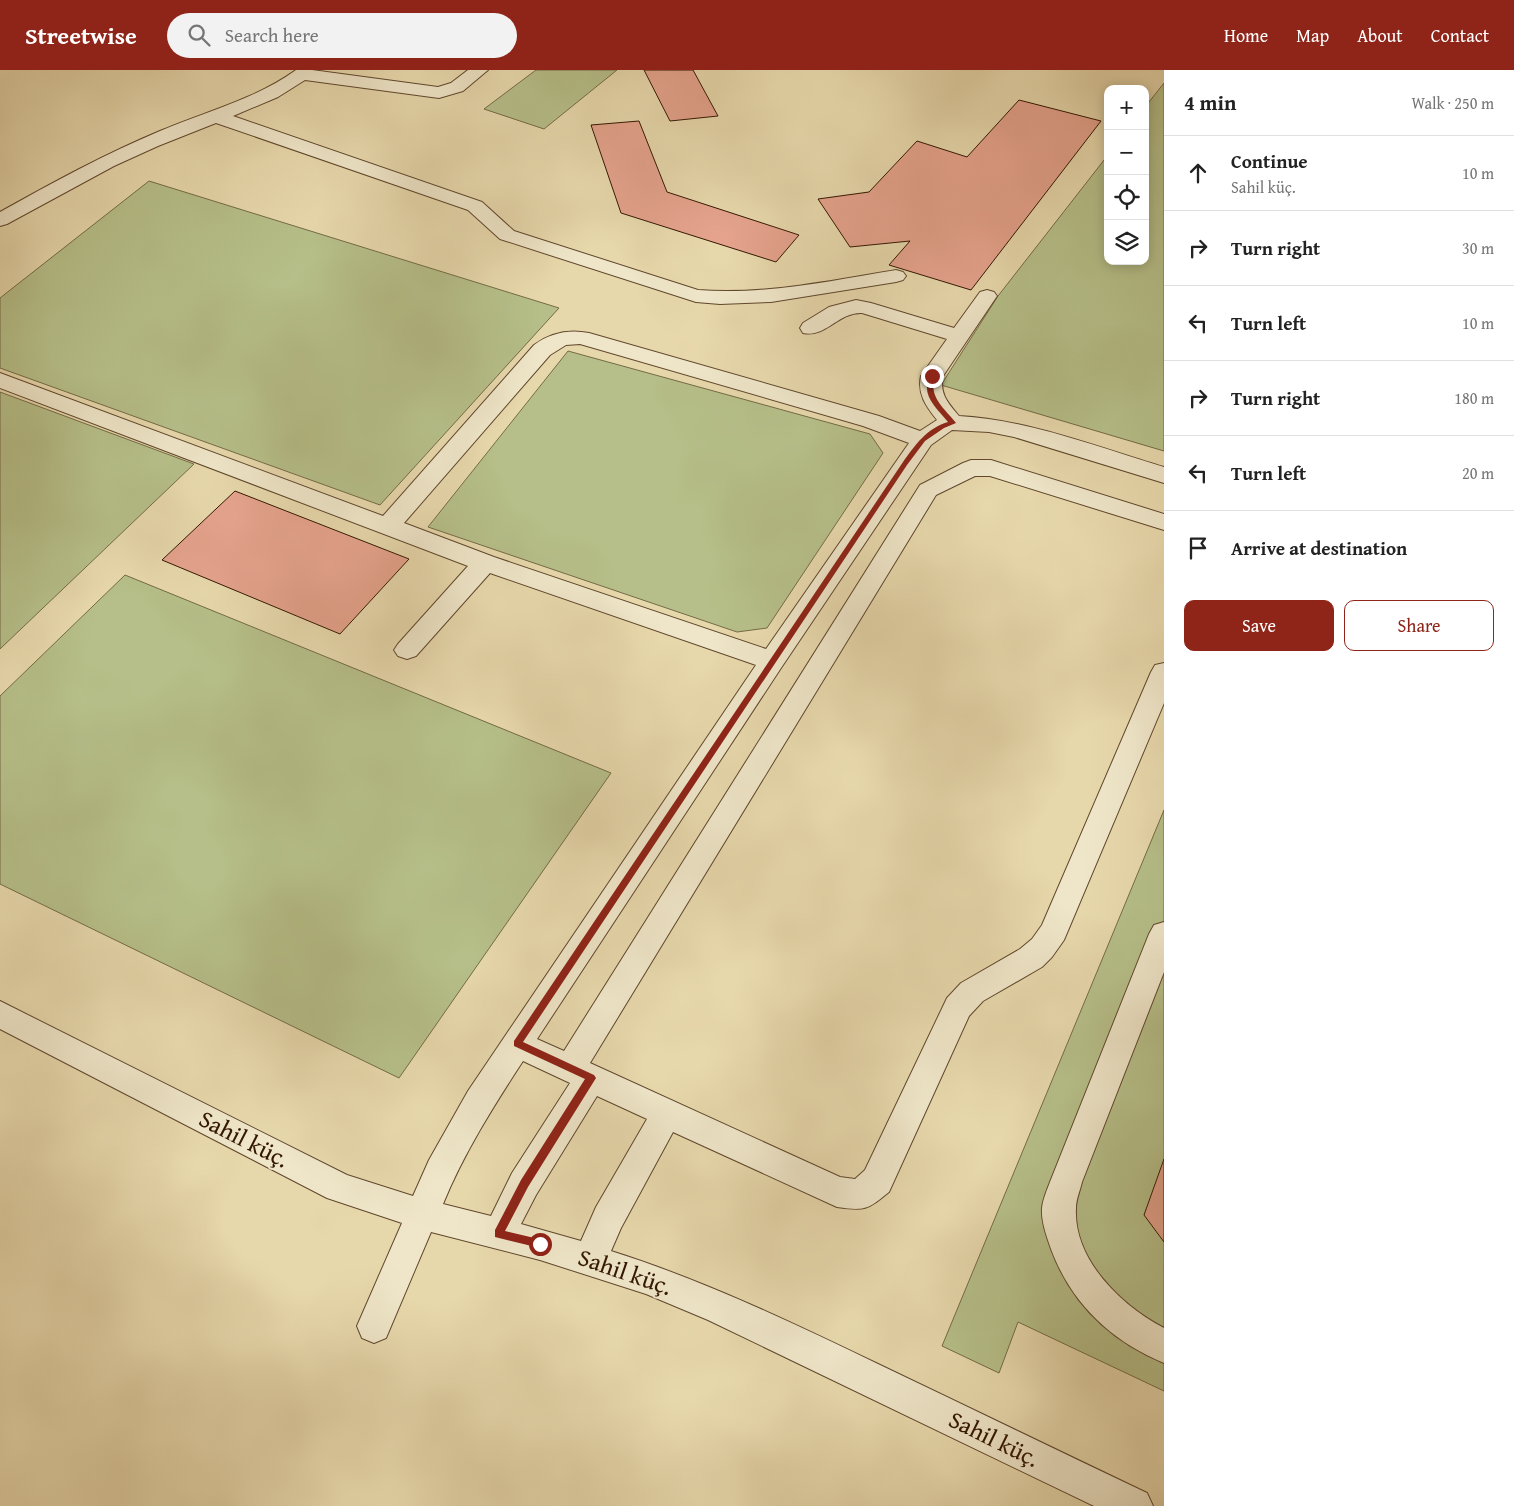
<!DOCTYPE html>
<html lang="en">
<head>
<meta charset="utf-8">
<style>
	:root { --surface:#fff; --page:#f2f2f2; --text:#222; --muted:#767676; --line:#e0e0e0; --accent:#8f2418 }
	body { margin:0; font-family:"Gentium Book Plus",serif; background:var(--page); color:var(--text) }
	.controls { position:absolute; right:15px; top:15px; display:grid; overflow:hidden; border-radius:10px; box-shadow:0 2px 12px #0003 }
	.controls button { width:45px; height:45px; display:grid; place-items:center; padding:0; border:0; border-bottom:1px solid var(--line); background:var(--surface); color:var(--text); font:25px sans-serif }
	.stop { position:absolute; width:15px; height:15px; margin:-11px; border:4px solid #8f2418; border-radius:50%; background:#fff }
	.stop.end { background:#8f2418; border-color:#fff; box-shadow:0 1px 5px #0008 }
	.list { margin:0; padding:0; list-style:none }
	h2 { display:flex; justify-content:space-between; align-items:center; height:65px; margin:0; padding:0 20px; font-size:21px }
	h2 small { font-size:16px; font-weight:400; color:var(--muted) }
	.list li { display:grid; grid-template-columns:32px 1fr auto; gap:15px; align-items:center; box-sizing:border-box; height:75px; padding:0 20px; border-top:1px solid var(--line) }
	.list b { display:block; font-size:19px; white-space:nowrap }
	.list p { margin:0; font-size:16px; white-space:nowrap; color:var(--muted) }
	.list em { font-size:16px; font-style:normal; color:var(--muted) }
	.actions { display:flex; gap:10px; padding:15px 20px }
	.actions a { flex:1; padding:11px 0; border:1px solid var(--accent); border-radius:10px; text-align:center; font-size:18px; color:var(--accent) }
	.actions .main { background:var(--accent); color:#fff }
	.icon { flex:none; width:28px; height:28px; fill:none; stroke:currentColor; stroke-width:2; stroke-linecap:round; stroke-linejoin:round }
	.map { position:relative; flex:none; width:1164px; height:1436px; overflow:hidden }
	header { display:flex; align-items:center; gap:30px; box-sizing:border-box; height:70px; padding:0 25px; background:var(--accent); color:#fff }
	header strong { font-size:24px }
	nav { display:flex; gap:28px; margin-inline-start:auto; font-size:18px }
	.search { width:350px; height:45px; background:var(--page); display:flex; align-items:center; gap:12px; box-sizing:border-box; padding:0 18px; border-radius:28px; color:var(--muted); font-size:19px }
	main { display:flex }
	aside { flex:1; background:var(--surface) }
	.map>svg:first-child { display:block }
</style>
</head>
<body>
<header>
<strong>Streetwise</strong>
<div class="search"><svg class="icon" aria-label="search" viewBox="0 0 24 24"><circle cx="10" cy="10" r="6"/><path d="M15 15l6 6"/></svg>Search here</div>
<nav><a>Home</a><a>Map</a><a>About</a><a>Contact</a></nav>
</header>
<main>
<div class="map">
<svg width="1164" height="1436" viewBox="0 0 1164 1436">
	<rect width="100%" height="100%" fill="#e7d8ac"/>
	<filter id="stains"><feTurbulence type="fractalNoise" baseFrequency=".004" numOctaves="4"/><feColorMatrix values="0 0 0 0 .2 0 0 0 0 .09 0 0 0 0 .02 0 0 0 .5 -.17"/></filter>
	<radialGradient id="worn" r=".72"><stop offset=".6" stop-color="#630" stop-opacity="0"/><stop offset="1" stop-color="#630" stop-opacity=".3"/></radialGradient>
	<!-- green -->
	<path fill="#b6bf89" stroke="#746b46" d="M536,0H617L544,59L484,39Z
		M1164,13V381L941,315L998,226L1108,85V191H1145V37Z
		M149,111L559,238L380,435L0,298V228Z
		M568,281L870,364L883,383L767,558L737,562L428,457Z
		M0,322L194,394L0,579Z
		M125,505L611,703L399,1008L0,814V626Z
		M1164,740V1321L1018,1252L999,1303L942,1276Z"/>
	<!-- building -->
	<path fill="#e5a38d" stroke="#331702" d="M644,0H693L718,46L670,51Z
		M1019,30L1101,51L971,220L889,195L910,171L850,177L818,129L869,122L917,71L967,87Z
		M639,51L667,122L799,165L776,192L621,143L591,55Z
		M235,421L409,489L340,564L162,490Z
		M1164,1089V1172L1144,1145Z"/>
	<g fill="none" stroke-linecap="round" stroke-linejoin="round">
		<!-- minor casing -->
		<g stroke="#60472c" stroke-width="2">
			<path id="minor" d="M296,0H312L438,17L451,13L468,0H488L463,21L439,28L305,10L278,27L233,46L482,132L514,161L698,220C765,225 830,211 896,200L903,202L906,206L903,210L896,212L771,232L720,234L696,232L500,169L468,140L216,53L158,76L114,96L7,154L0,156V142C52,113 105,84 160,61C207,41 254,30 296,0Z
				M987,220L994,222L997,226L943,306C939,324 948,333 959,346C1029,350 1097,377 1164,397V413L1014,367L989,362L952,360L931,375L781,598L537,969L564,981L920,415L963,393L971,390H991L1164,444V460L990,406H975L936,425L590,993L840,1107L855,1109L865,1100L947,928L961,913L1020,879L1032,869L1042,855L1151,602L1155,595L1164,593V633L1064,870L1052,887L1042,897L983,931L969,946L889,1122C867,1140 865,1141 837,1137L673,1062L621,1158L611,1181C703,1210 791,1252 878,1294C968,1337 1057,1380 1147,1423L1153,1436H1094L708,1250L646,1224L540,1190L431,1162L386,1268L374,1273L362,1268L357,1256L402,1153L327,1128L0,959V931L347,1105L413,1126L429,1090L468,1021L756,595L490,503L416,586L407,589L398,586L394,580L398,574L468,496L0,318V303L383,446L534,275C550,263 569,259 589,263L879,346L920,361L937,350C926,336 917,324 921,306L947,269L862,243C838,242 826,268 803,263L800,258L803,253L829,237L856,230L871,233L954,258L980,222ZM580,274L863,356L909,373L766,579L494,487L404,453L550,285L566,275ZM523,991L570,1013L512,1103L491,1146L443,1134C464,1083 493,1037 523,991ZM597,1026L647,1049L596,1137L581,1171L521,1154L536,1125Z
				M1164,852V902L1082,1112C1080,1121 1076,1129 1076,1138C1073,1190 1122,1236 1164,1258V1293C1111,1271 1071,1233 1051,1179C1047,1167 1041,1152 1042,1138C1043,1129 1047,1120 1050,1112L1149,864L1154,855Z"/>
		</g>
		<!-- minor -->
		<use href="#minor" fill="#efe6c9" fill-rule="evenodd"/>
	</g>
	<!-- route -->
	<path fill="#8f2418" d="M930,305L935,306C928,327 944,338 956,353L944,358L925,371L907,395L523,972L594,1005L596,1008L528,1117L505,1161L543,1170V1177L540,1178L495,1167V1160L521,1110L585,1009L514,976V971L903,392C915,375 927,358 948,352C936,337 920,325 930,305Z"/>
	<g text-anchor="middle" stroke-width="4" stroke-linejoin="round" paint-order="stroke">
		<!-- near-street labels -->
		<g font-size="24" fill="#331702" stroke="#efe6c9">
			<text transform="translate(244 1069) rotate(27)" y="8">Sahil küç.</text>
			<text transform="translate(625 1202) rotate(19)" y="8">Sahil küç.</text>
			<text transform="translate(994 1369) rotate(26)" y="8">Sahil küç.</text>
		</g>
	</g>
	<rect width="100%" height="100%" filter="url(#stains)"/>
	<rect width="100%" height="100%" fill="url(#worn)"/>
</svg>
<div class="controls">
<button>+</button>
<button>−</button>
<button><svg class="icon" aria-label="locate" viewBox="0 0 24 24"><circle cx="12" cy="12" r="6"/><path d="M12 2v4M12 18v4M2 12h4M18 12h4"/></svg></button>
<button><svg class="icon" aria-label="layers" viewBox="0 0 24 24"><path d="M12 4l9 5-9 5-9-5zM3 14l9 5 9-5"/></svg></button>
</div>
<div class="stop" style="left:540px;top:1174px"></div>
<div class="stop end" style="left:932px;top:306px"></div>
</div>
<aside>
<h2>4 min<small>Walk · 250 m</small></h2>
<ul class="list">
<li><svg class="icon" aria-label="ahead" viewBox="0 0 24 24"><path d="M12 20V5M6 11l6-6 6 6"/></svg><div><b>Continue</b><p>Sahil küç.</p></div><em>10 m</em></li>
<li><svg class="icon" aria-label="right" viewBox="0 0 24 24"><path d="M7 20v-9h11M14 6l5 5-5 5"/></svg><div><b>Turn right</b></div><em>30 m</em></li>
<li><svg class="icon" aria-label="left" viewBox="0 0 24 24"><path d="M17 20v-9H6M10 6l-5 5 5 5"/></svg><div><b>Turn left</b></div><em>10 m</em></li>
<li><svg class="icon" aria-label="right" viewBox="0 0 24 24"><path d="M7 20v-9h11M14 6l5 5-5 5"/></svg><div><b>Turn right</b></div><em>180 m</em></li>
<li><svg class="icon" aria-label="left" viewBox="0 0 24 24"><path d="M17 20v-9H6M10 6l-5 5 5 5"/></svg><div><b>Turn left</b></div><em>20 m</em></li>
<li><svg class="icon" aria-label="arrive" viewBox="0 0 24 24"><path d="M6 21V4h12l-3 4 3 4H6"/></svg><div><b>Arrive at destination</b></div></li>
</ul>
<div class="actions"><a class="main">Save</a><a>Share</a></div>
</aside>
</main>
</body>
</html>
